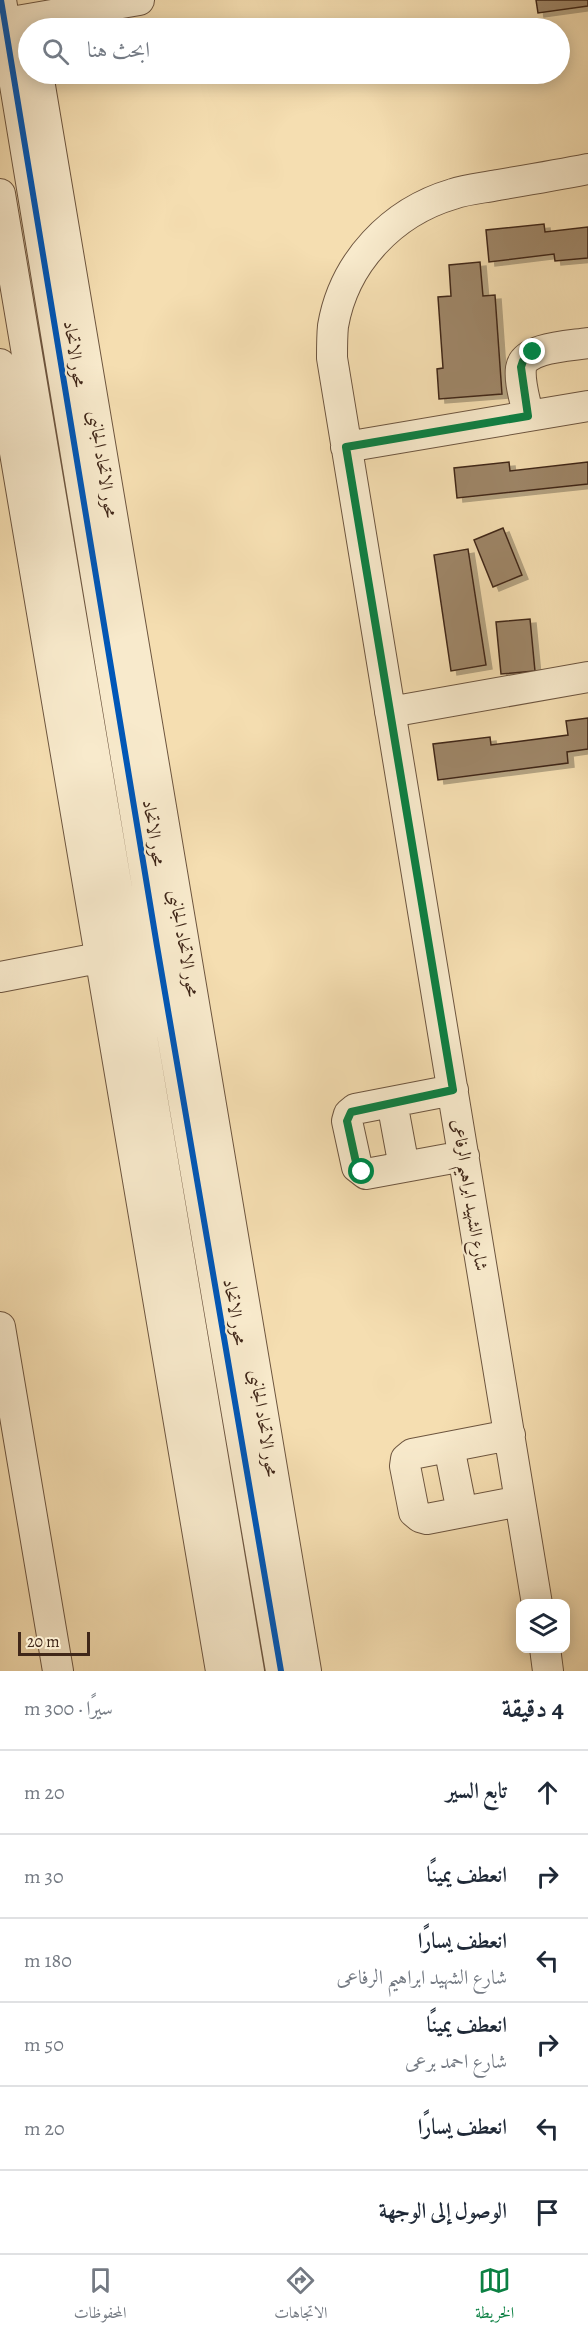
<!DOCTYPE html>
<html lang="ar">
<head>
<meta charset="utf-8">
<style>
	:root { --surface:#fff; --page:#f6f6f7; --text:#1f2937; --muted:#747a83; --line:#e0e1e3; --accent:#0b8043 }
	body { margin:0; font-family:Alegreya,Amiri,serif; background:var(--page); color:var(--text); direction:rtl }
	.controls { position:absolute; right:18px; bottom:18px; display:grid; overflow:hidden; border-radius:12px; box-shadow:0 3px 15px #0003 }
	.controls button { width:54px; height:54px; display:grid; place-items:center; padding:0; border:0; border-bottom:2px solid var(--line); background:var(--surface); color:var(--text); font:30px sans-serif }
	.scale { position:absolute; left:18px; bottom:15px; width:72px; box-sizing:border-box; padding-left:6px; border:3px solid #402719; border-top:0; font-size:16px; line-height:21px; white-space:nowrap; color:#402719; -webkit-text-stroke:4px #f8eacc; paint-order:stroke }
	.stop { position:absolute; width:18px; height:18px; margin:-14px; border:4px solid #0b8043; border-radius:50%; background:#fff }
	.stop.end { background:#0b8043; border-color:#fff; box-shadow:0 2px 6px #0008 }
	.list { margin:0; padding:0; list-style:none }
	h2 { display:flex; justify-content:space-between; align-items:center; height:78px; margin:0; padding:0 24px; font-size:26px }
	h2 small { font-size:20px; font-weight:400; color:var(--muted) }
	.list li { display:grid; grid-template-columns:39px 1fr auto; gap:18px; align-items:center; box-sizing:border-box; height:84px; padding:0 24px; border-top:2px solid var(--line) }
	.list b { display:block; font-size:22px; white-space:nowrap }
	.list p { margin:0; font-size:20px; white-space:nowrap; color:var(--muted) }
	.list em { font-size:20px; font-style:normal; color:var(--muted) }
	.icon { flex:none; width:33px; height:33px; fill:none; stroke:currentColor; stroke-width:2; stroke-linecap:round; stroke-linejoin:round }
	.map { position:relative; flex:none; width:588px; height:1671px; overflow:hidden; direction:ltr }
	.search { position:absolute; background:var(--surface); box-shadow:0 3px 15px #0003; left:18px; right:18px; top:18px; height:66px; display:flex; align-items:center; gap:15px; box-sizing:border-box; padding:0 21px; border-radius:33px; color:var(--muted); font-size:22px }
	.sheet { height:582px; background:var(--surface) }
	nav { display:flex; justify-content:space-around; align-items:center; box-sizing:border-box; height:84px; border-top:2px solid var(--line); background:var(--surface); font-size:16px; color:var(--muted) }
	nav a { display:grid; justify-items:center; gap:3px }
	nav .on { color:var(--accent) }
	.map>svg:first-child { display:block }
</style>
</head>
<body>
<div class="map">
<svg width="588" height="1671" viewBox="0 0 588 1671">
	<defs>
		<filter id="shadow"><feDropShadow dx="6" dy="4" stdDeviation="0" flood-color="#0004"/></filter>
	</defs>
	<rect width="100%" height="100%" fill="#f5deb1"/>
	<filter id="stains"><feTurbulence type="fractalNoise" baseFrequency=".00333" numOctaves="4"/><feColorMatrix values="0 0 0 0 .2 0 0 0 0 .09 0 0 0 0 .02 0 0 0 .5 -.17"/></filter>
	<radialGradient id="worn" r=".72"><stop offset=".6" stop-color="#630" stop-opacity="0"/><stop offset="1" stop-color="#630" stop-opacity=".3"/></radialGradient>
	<!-- building -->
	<path fill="#9e8668" stroke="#402719" stroke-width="1.5" filter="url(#shadow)" d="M536,0H588V6L538,13Z
		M544,224L545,232L588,227V258L555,261L554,254L489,262L486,230Z
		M480,262L483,296L495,295L502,394L439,399L437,369L443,368L438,297L451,296L449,265Z
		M509,462L510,471L588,462V484L457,498L454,468Z
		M503,528L522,575L493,587L474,540Z
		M468,549L486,665L451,671L434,555Z
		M530,619L535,671L501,674L496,622Z
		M588,718V749L567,752L568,763L438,780L433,744L490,737L491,745L568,735L566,721Z"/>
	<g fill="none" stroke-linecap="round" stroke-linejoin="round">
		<!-- minor casing -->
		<g stroke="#6d553f" stroke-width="32">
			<path id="minor" d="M1,0L157,946L281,1671
				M0,24L139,0
				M38,74L306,1671
				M0,194L249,1671
				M0,364L221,1671
				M528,416C526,402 519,383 521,368C524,347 570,346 588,343
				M346,447L588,406
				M390,712L588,677
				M0,977L119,954
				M453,1090L355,1109L349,1114L347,1121L357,1167L366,1174L464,1156
				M392,1102L404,1167
				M0,1327L58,1671
				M510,1435L412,1454L406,1459L405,1466L414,1512L420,1517L427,1519L520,1501
				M449,1447L462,1512
				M537,1604L332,358C332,347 332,336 333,326C344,262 392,212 453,194C467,189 483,188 498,185C528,180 558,175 588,169
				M545,1648L548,1671"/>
		</g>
		<!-- minor -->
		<use href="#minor" stroke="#f8eacc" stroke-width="30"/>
		<!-- cycleway casing -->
		<g stroke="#f8eacc" stroke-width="10">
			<path id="cycleway" d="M1,0L157,946L281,1671"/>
		</g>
		<!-- cycleway -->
		<use href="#cycleway" stroke="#0057b8" stroke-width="6"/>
	</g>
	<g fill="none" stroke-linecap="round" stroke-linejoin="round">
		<!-- route -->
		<path stroke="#0b8043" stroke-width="8" d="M362,1172L357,1167L347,1121L351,1112L453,1090L346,447L528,416L521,367L523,361L533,352"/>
	</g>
	<g text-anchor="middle" stroke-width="4.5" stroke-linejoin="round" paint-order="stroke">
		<!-- street labels -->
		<g font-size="18" fill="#402719" stroke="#f8eacc">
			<text transform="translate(75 354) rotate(81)" y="6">محور الاتحاد</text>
			<text transform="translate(103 464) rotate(81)" y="6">محور الاتحاد الجانبى</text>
			<text transform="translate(154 833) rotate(81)" y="6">محور الاتحاد</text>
			<text transform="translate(184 943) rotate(80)" y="6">محور الاتحاد الجانبى</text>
			<text transform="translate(470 1195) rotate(81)" y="6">شارع الشهيد ابراهيم الرفاعى</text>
			<text transform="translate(235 1312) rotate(80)" y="6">محور الاتحاد</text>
			<text transform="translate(264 1423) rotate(81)" y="6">محور الاتحاد الجانبى</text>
		</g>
	</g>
	<rect width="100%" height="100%" filter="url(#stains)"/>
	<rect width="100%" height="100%" fill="url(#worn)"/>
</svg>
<div class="controls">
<button><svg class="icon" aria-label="layers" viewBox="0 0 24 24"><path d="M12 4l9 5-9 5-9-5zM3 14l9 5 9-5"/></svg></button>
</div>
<div class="scale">20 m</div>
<div class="stop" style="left:362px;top:1172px"></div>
<div class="stop end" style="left:533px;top:352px"></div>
<div class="search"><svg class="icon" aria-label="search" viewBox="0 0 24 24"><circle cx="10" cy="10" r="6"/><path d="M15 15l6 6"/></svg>ابحث هنا</div>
</div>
<section class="sheet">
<h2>4 دقيقة<small>سيرًا · 300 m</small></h2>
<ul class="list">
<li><svg class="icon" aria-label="ahead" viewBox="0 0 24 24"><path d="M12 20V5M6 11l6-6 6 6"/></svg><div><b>تابع السير</b></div><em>20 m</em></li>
<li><svg class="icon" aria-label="right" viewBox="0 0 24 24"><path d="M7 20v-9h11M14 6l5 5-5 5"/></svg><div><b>انعطف يمينًا</b></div><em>30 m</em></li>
<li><svg class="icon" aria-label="left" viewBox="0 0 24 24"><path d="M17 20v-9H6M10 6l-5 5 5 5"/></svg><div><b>انعطف يسارًا</b><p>شارع الشهيد ابراهيم الرفاعى</p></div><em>180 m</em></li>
<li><svg class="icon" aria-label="right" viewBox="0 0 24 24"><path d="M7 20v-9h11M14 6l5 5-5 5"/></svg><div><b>انعطف يمينًا</b><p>شارع احمد برعى</p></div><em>50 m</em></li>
<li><svg class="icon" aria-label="left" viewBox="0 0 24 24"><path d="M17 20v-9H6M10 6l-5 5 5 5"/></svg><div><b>انعطف يسارًا</b></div><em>20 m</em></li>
<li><svg class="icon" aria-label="arrive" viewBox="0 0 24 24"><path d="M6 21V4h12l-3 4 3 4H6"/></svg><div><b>الوصول إلى الوجهة</b></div></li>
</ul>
</section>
<nav>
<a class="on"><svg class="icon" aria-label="map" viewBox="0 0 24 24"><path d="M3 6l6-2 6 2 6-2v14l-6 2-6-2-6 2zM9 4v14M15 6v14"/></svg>الخريطة</a>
<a><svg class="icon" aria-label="directions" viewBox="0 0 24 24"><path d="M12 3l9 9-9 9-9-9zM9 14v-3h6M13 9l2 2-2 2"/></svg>الاتجاهات</a>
<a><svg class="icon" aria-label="saved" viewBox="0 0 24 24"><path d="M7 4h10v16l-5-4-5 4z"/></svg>المحفوظات</a>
</nav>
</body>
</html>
